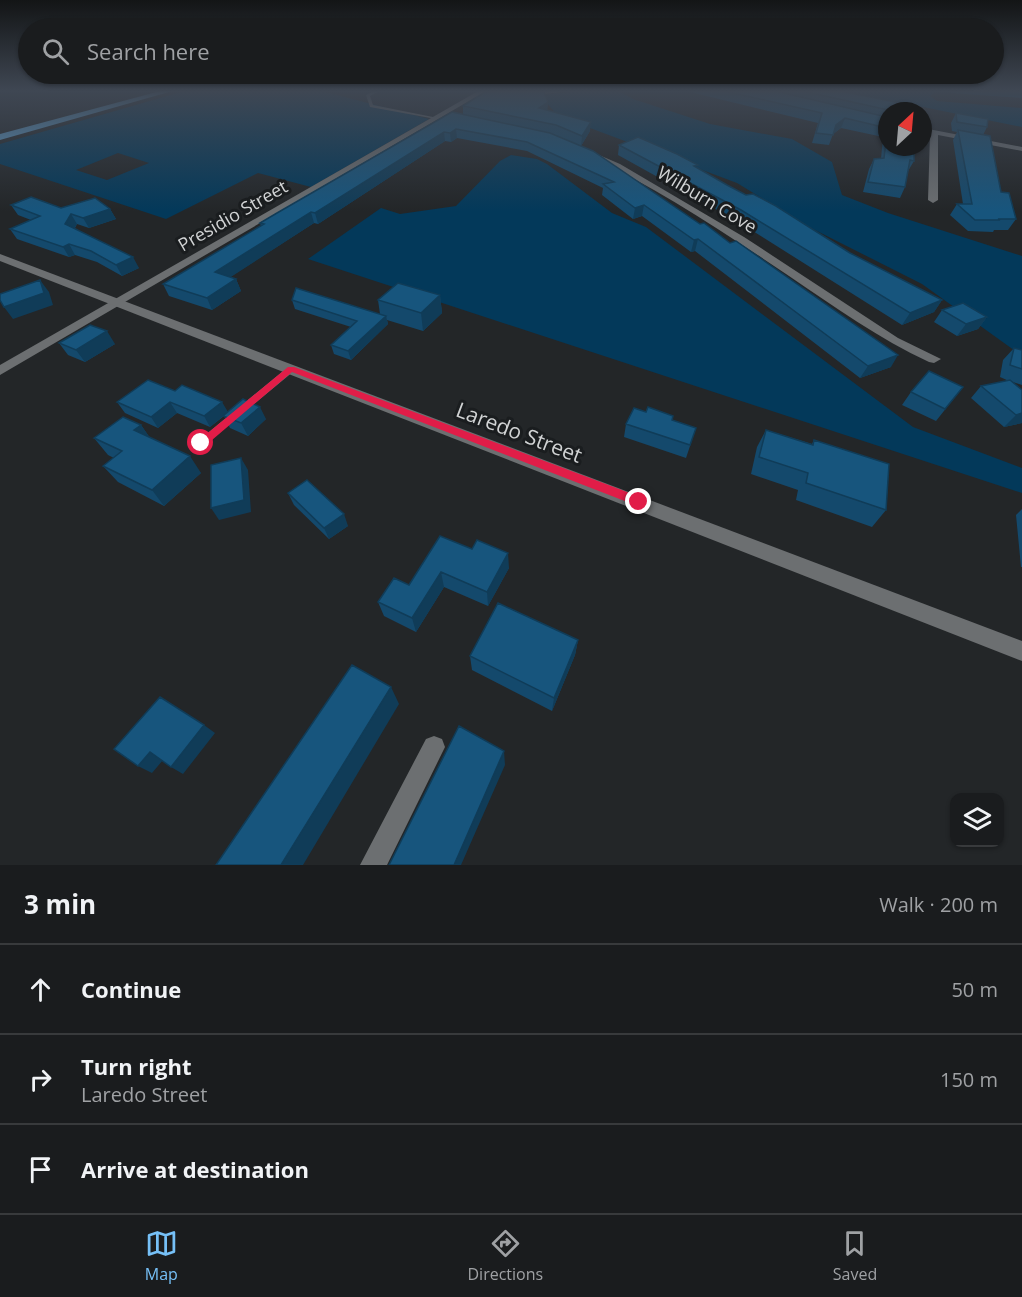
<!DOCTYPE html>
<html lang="en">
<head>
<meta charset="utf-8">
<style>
	:root { --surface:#1a1c1e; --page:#232527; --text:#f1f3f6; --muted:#9fa1a4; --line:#383a3c; --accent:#76c0f7 }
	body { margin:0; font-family:"Open Sans",sans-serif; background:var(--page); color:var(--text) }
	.controls { position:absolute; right:18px; bottom:18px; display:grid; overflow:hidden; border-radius:12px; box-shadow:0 2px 4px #0004 }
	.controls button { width:54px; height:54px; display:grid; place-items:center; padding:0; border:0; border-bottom:2px solid var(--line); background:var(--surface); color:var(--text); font:30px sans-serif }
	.compass { position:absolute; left:878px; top:102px; width:54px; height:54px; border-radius:50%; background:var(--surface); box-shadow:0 2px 4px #0004; rotate:26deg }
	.stop { position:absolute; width:18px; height:18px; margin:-14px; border:4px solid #e11d48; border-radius:50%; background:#fff }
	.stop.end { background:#e11d48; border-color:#fff; box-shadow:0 2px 6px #0008 }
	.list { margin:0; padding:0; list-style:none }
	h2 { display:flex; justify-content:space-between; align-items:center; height:78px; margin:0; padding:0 24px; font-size:26px }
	h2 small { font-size:20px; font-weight:400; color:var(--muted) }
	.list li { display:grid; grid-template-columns:39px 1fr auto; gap:18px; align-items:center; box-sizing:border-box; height:90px; padding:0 24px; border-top:2px solid var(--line) }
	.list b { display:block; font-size:22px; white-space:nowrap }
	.list p { margin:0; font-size:20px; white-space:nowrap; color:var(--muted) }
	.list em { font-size:20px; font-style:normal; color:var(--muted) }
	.icon { flex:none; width:33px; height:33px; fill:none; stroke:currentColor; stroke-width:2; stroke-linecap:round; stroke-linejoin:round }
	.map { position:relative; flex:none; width:1022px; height:865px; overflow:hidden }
	.search { position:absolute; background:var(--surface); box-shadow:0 2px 4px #0004; left:18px; right:18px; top:18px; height:66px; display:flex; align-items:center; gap:15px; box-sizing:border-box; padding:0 21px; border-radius:33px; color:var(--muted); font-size:22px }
	.sheet { height:348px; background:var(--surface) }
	nav { display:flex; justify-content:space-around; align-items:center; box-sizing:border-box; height:84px; border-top:2px solid var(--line); background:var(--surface); font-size:16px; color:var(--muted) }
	nav a { display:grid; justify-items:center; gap:3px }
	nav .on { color:var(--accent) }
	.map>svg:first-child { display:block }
</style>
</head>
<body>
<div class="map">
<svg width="1022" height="865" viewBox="0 0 1022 865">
	<rect width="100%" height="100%" fill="#232628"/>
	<!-- green -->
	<path fill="#03395a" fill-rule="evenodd" d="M188,90H318L429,119L311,187L258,173L166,219L0,164V144ZM118,153L149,163L107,180L76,170Z
		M590,90H617L633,99L710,124L792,139L832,162L842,195L888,213L1022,256V356L922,284L807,226L737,183L558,116L540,95Z
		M839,90H932L935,91L930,96L937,101L1022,108V127Z
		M511,155L537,159L547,164L612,213L646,227L913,427L1022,468V493L308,259L381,208L400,214L456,206L500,161Z"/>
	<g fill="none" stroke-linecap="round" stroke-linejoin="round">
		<!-- service -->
		<path fill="#6c6f71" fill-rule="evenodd" d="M376,90H381L370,96L373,105L438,118L436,119L370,107L366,95Z
			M291,366L294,367L295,369L294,371L204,445H198L196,443L198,441L288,367Z"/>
		<!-- minor -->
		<path fill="#6c6f71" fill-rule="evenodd" d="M480,90L486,91L0,375V365Z
			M552,90H581L524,96L521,94Z
			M923,128L1022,147V151L938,135V200L933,203L928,200L930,134L923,132Z
			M592,152L620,164L744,237L898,338L941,359L934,363L929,362C879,339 835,307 789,276C725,233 659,189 589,156V152Z
			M434,736L442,739L445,747L387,865H360L426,739Z"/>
		<!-- tertiary -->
		<path fill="#6c6f71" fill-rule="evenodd" d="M0,254L1022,641V661L0,261Z"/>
		<!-- trunk -->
		<path fill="#5fa2d2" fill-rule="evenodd" d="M164,90H176L0,140V134Z"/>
	</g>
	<!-- wall -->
	<path fill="#14496c" d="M682,90H836L915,111H887V147L914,161L908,171L905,187L900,198L863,192L869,169L874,159H881L883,137L841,128L833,134L829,145L812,143L818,123Z
		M951,90H1022V98L951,93Z
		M548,102L547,110L590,131L581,146L555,135L550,134L891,367L860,378L695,251L691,252L642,216L633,219L602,195L603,188L527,151L457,138L451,142L445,141L318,224L314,223L230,277L236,279L241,291L212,310L169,296L163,284L261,226L260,223L463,114V106Z
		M956,113L987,127L983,135L1001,192L1016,219L1008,230H994L993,232L968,231L950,215L957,204H963L953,140L957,132L952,131L951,123Z
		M619,145L697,168L727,185L850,253L942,300L934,312L902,325L737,221L618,155Z
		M11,205L61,208L110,209L116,219L89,228L77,224L75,228L139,268L122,276L97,262L75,255L69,257L17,239L10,229L31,220L18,215Z
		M440,295L442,313L423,331L387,320L388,324L351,360L334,354L331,345L351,327L295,309L292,300L380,314L378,300Z
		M942,310L987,317L978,329L957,336L934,322Z
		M59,343L115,344L85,362L68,355Z
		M1014,348L1022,350V385L1010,381L1022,423L1004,427L971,398L981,386L1009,381L1000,377L1003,360Z
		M148,380L227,412L266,419L248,436L230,428L224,416L210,427L177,413L158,428L125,413L117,402Z
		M963,387L936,421L902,405L911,392Z
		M672,420L696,428L686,458L624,437L626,424Z
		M141,425L150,438L201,473L164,506L118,482L103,466L114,458L108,455L94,438Z
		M766,430L812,444L814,440L886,510L872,527L796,500L798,490L751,474L757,447Z
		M288,493L348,526L329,539L294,505Z
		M1022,509V567H1021L1016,515Z
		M440,536L509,568L488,606L444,587L416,632L384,616L378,602L409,585Z
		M578,640L575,655L552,711L472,670L470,656Z"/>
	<!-- shaded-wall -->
	<path fill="#103c58" d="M548,102L547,111L539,108Z
		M845,118L841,128L832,135L836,125Z
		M591,122L590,131L581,146L582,136Z
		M456,129L457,138L451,142L450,133Z
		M444,132L445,141L318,224L315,213Z
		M644,205L642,216L633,219L635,208Z
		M110,209L116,219L89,228L83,218Z
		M311,212L314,223L220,284L215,272Z
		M71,214L77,224L71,234L65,224Z
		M698,239L695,251L691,252L694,240Z
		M69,244L75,255L69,257L63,247Z
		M133,257L139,268L122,276L116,265Z
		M236,279L241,291L212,310L207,298Z
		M40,280L49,292L53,305L13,319L4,307Z
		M440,295L442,313L423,331L421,313Z
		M942,300L934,312L902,325L910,313Z
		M386,316L388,324L351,360L348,351Z
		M987,317L978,329L957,336L966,324Z
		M107,331L115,344L85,362L76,350Z
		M898,355L891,367L860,378L868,366Z
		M170,402L177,413L158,428L151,417Z
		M222,402L228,412L210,427L204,416Z
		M260,407L266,419L248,436L241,423Z
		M1022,413V423L1004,427L1016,415Z
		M141,425L153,442L134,430Z
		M190,456L201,473L164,506L152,490Z
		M241,458L248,470L251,512L219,520L211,508Z
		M344,514L348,526L329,539L324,528Z
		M508,553L509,568L488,606L487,592Z
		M441,572L444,587L416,632L412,618Z
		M578,640L575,655L552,711L554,698Z
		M391,687L399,704L303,865H281Z
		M204,725L215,733L183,774L171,767Z
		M504,751L505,765L461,865H454Z
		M150,752L163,760L152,773L138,766Z"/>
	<!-- building -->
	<path fill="#17557d" stroke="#103c58" stroke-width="1.5" d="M543,90L548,102L539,108L591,122L582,136L556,125L463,106L485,92Z
		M720,90H771L887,117V128L845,118L836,125L833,135L816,133L822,113Z
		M798,90H836L915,106V111H893Z
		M452,112L550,133L593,151L700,224L704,223L730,243L736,241L898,355L868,366L698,239L694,240L644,205L635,208L603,184L614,182L527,142L456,129L450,133L444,132L315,213L311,212L215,272L236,279L207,298L163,284L264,224L260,223L277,213Z
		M956,113L988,119L987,127L957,122Z
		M958,130L990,136L1001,192L1009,193L1016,219H998L1000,220H975L957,204H972Z
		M887,132V147H914V161L910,160L905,187L868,182L874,159L884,158Z
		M638,137L677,154L698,165L694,166L727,185L746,195L753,194L776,206L850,253L942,300L910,313L741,210L619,145Z
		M31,197L61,208L95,198L110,209L83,218L71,214L65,224L133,257L116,265L91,251L69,244L63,247L10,229L40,216L11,205Z
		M40,280L44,293L4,307L0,300V294Z
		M398,283L440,295L421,313L378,300Z
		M296,288L386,316L348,351L331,345L357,321L292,300Z
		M963,303L987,317L966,324L942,310Z
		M90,325L107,331L76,350L59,343Z
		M1014,348L1022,350V369L1010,365Z
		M929,371L963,387L945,409L911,392Z
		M148,380L175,391L182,385L222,402L204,416L170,402L151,417L117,402Z
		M1010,380L1022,390V413L1016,415L981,386Z
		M243,399L260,407L241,423L223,416Z
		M648,407L673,416L672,420L696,428L690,445L626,424L634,408L646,412Z
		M123,417L141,425L134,430L190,456L152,490L103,466L122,451L94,438Z
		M766,430L813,445L814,440L889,464L886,510L806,483L808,473L759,457Z
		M241,458L244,500L211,508V465Z
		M307,480L344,514L324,528L288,493Z
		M440,536L472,549L477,540L508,553L487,592L441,572L412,618L378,602L394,578L409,585Z
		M498,603L578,640L554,698L470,656Z
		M352,665L391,687L281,865H216Z
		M160,697L204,725L171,767L150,752L138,766L114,749Z
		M459,726L504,751L454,865H389Z"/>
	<!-- sky -->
	<linearGradient id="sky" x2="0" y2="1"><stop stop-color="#131516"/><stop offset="0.43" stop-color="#3f4753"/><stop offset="1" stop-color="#3f4753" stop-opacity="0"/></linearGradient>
	<rect width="1022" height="211" fill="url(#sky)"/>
	<!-- route -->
	<path fill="#e11d48" d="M288,367H294L643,498L645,502L643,505H635L292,372L205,446H198V441Z"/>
	<g text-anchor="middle" stroke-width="6" stroke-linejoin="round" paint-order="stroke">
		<!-- far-street labels -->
		<g font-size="18" fill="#d1d3d4" stroke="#1a1d1f">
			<text transform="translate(707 200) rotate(31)" y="6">Wilburn Cove</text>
			<text transform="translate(233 216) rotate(-30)" y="6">Presidio Street</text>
		</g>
		<!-- street labels -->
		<g font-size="21" fill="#d1d3d4" stroke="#1a1d1f">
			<text transform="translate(519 433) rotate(21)" y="7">Laredo Street</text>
		</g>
	</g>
</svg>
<div class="controls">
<button><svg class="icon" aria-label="layers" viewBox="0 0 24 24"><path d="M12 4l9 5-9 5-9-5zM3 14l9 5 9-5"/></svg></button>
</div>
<svg class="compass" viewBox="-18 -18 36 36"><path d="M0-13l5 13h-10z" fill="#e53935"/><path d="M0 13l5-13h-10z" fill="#9fa1a4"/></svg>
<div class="stop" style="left:201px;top:443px"></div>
<div class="stop end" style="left:639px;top:502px"></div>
<div class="search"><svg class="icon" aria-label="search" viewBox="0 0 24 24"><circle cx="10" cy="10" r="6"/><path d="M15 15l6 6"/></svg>Search here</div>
</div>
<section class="sheet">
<h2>3 min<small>Walk · 200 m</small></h2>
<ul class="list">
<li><svg class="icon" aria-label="ahead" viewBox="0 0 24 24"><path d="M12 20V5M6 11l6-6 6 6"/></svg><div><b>Continue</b></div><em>50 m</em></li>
<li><svg class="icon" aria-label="right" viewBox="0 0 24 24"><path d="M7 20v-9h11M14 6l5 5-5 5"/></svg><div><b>Turn right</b><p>Laredo Street</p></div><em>150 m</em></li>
<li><svg class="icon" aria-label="arrive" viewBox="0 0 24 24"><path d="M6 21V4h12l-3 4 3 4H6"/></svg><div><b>Arrive at destination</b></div></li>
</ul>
</section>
<nav>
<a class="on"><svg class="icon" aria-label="map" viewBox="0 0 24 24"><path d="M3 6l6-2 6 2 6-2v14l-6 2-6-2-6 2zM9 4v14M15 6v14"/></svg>Map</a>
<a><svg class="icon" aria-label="directions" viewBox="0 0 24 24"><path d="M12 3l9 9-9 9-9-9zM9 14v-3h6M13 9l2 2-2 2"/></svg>Directions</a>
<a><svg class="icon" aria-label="saved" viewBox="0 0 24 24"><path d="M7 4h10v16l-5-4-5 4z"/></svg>Saved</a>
</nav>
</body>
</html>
